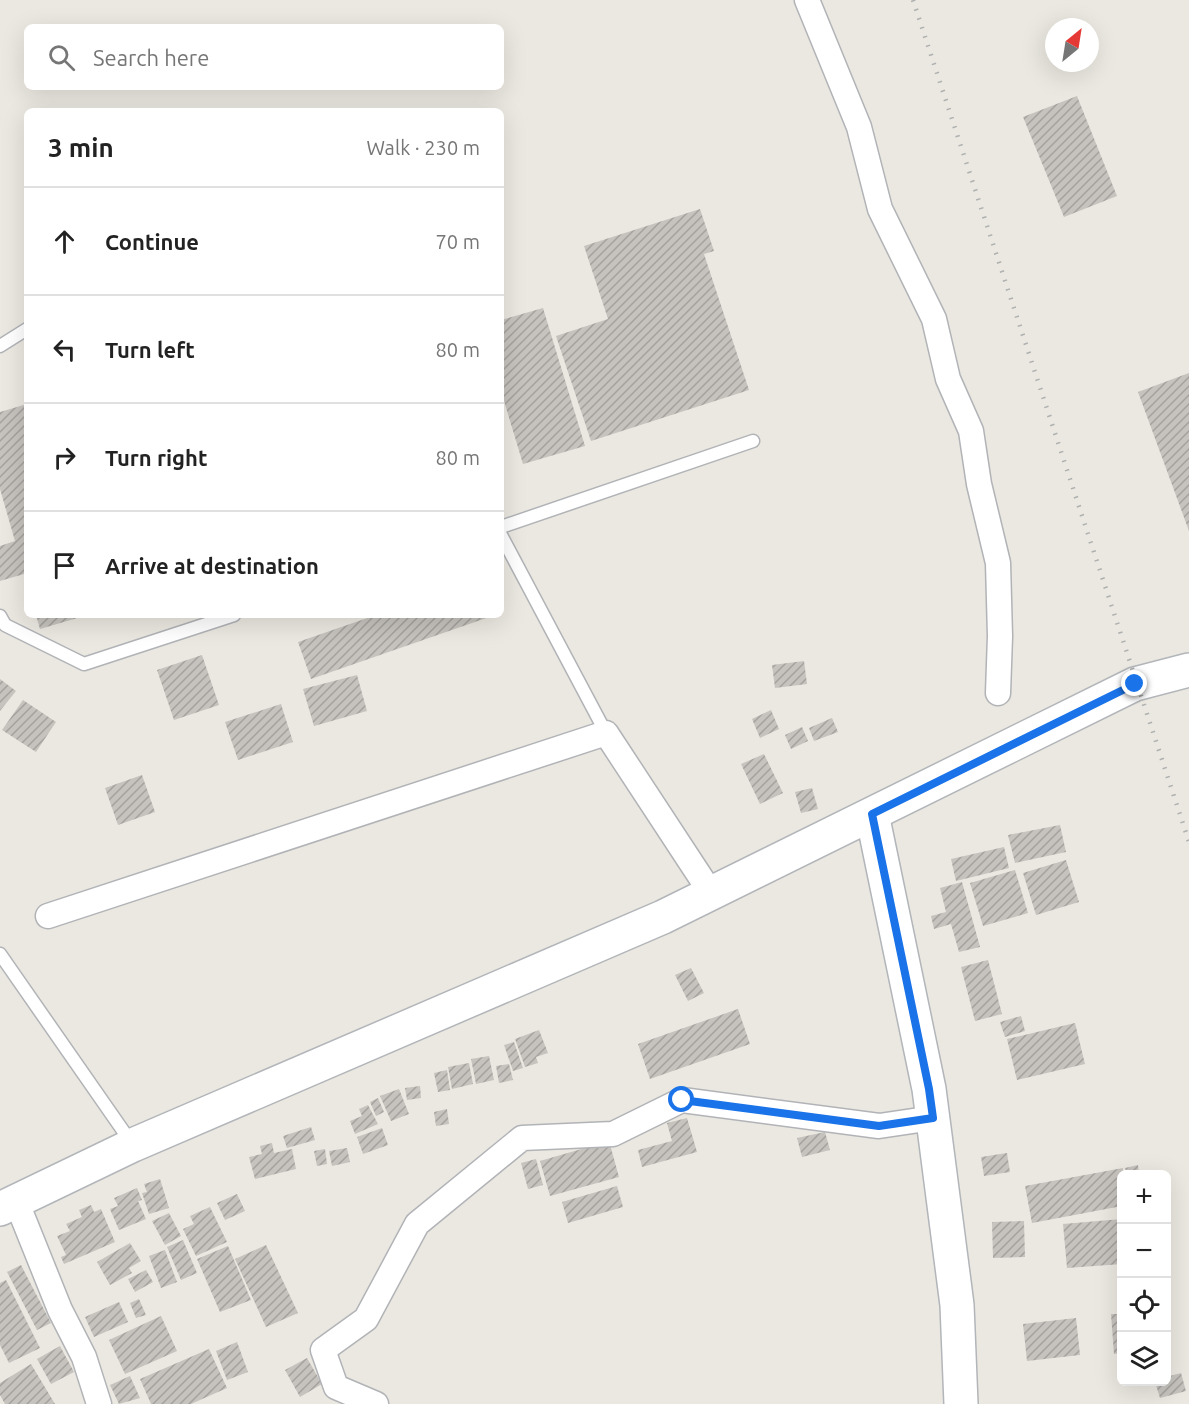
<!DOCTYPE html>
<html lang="en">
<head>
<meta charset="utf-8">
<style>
	:root { --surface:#fff; --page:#f2f2f2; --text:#222; --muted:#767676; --line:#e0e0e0 }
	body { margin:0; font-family:Ubuntu,sans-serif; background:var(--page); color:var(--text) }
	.controls { position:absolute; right:18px; bottom:18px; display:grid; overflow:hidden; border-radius:9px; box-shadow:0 6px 24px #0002 }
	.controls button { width:54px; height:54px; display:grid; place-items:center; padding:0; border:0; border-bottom:2px solid var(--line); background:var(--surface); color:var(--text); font:30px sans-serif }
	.compass { position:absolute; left:1045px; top:18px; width:54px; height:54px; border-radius:50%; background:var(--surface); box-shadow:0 6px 24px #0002; rotate:30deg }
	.stop { position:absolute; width:18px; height:18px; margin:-14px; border:4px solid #1a73e8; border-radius:50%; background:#fff }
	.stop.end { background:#1a73e8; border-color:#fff; box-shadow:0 2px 6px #0008 }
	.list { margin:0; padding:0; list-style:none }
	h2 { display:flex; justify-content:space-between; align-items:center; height:78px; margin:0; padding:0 24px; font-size:26px }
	h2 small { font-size:20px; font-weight:400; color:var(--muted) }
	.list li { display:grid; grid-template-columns:39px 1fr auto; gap:18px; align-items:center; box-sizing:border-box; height:108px; padding:0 24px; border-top:2px solid var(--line) }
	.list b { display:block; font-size:22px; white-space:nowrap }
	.list em { font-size:20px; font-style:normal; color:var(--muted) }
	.icon { flex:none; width:33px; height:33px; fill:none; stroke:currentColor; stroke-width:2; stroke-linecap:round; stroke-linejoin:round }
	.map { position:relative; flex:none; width:1189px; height:1404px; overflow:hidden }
	.search { position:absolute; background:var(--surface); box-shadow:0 6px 24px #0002; left:24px; top:24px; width:480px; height:66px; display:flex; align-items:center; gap:15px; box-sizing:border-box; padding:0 21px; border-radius:9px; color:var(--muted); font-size:22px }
	.panel { position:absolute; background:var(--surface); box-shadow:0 6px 24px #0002; left:24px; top:108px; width:480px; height:510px; border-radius:9px }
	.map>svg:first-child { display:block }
</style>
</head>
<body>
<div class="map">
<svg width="1189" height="1404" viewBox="0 0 1189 1404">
	<defs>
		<pattern id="building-hatch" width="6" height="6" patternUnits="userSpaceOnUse" patternTransform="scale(1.5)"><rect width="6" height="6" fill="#c6c3be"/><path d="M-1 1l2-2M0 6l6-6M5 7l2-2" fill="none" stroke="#a4a29e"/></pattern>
	</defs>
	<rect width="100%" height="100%" fill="#eae8e0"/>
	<!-- building -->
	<path fill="url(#building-hatch)" d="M1077,96L1117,196L1064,217L1023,117Z
		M700,209L714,251L704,254L749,390L591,441L556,336L608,319L584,246Z
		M543,308L585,446L523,464L501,391V320Z
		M1189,373V531L1138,392Z
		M27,404V581L24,574L0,581V546L15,541L0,489V412Z
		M36,615H84V616L40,629Z
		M376,615H495L311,679L298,642Z
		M202,655L219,705L174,720L157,670Z
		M804,661L807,684L775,688L772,665Z
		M357,675L367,711L314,726L303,689Z
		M0,679L16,691L0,711Z
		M23,700L56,722L36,752L2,730Z
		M281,704L293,742L238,760L225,722Z
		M771,710L779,729L760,738L752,719Z
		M832,718L838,732L814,741L809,728Z
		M802,727L808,741L791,749L785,735Z
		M764,754L783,793L760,804L741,764Z
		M142,775L155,812L118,825L105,788Z
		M812,788L818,809L801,813L795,792Z
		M1060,825L1066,852L1015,863L1008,835Z
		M1004,847L1009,868L956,881L951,859Z
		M1066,860L1079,902L1036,915L1023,873Z
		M1015,870L1028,913L983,926L970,883Z
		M962,882L980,947L959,952L951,924L934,929L931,916L946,912L940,888Z
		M988,960L1002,1014L975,1021L961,967Z
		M691,968L704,993L688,1001L675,975Z
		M738,1009L750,1044L650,1079L638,1044Z
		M1021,1016L1025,1031L1005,1037L1000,1022Z
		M1075,1023L1085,1064L1017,1080L1007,1039Z
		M539,1030L548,1053L536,1057L538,1063L525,1067L515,1039Z
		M514,1042L523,1068L513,1071L504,1045Z
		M489,1056L494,1080L476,1084L471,1059Z
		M469,1063L473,1084L452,1089L448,1067Z
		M509,1064L513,1080L499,1083L496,1066Z
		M447,1070L450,1090L438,1092L434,1073Z
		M420,1086L421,1098L407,1100L405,1088Z
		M399,1089L409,1114L391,1121L380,1096Z
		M378,1098L384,1112L376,1116L370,1102Z
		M368,1105L378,1124L355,1134L350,1121L362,1116L359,1109Z
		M447,1109L449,1124L436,1126L434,1112Z
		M687,1118L697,1152L642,1167L638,1150L672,1141L667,1123Z
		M311,1127L315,1140L287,1148L283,1136Z
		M382,1128L388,1145L363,1154L357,1137Z
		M825,1132L830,1150L802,1157L797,1138Z
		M609,1141L619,1177L550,1196L540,1161Z
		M272,1143L274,1153L292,1149L296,1169L255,1179L249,1157L262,1154L260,1146Z
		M347,1148L350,1162L332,1166L329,1151Z
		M325,1149L327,1164L317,1166L314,1151Z
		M1007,1153L1010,1172L984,1176L981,1157Z
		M536,1159L543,1185L528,1189L521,1163Z
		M1138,1165L1139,1174H1127L1125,1168Z
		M1123,1168L1122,1206L1032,1223L1025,1186Z
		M160,1179L169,1208L149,1214L142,1193L147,1192L144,1184Z
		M617,1186L623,1207L568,1223L562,1202Z
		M137,1188L142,1200L138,1201L146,1219L119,1230L110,1209L118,1206L114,1198Z
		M237,1194L245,1211L225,1220L217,1203Z
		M91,1205L94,1212L101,1209L115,1242L64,1264L61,1257L66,1255L57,1236L70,1231L66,1224L82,1217L79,1210Z
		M210,1207L227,1242L196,1256L183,1229L194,1224L190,1216Z
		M169,1213L181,1236L165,1245L152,1221Z
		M1122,1219V1264L1067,1268L1063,1224Z
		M1024,1221L1025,1257L993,1258L992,1222Z
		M183,1240L197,1273L181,1280L167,1247Z
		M130,1243L141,1261L129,1268L132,1273L110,1285L97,1262Z
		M266,1245L298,1313L266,1327L235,1259Z
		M228,1246L251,1300L220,1312L197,1259Z
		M165,1250L177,1282L161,1288L149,1256Z
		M21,1265L51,1323L37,1330L7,1272Z
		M146,1270L153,1282L135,1292L128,1279Z
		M6,1280L40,1348L9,1363L0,1345V1283Z
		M139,1299L146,1315L136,1318L130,1303Z
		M119,1302L128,1322L94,1337L85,1317Z
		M1111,1314H1122V1353L1114,1354Z
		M161,1316L177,1351L125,1374L109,1340Z
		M1076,1318L1080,1355L1027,1361L1023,1324Z
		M1166,1326H1168L1170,1350H1166Z
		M237,1342L248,1372L227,1380L216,1351Z
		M60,1346L74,1372L51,1384L37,1359Z
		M209,1349L227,1388L191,1404H151L140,1379Z
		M307,1358L322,1384L300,1397L285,1370Z
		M31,1364L55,1404H5L0,1395V1383Z
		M1181,1373L1186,1391L1160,1398L1155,1382H1166V1377Z
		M130,1376L140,1398L119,1404L110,1385Z"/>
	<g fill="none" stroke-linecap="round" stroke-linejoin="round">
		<!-- lane casing -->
		<g stroke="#b1b3b7" stroke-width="15">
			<path id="lane" d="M0,346L27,329
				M501,527L753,441
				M501,535L606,733
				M0,616L5,625L84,664L234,615
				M0,954L133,1145"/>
		</g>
		<!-- street casing -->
		<g stroke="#b1b3b7" stroke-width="27">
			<path id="street" d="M807,0L859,127L880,209L934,319L948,379L971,431L979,484L998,563L1000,636L998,693
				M48,916L606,733L711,893
				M17,1203L60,1310L84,1357L99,1404
				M376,1404L336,1387L323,1350L366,1319L417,1224L522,1138L613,1134L682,1100L879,1126L933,1118"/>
		</g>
		<!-- secondary casing -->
		<g stroke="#b2b5b9" stroke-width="36">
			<path id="secondary" d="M872,814L929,1089L957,1305L961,1404
				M0,1209L133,1145L663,917L1135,684L1189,670"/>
		</g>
		<!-- lane -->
		<use href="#lane" stroke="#fff" stroke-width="12"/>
		<!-- street -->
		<use href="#street" stroke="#fff" stroke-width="24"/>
		<!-- secondary -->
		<use href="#secondary" stroke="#fff" stroke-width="33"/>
		<!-- rail -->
		<path stroke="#afb0b0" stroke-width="4.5" stroke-dasharray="1.5 8" stroke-linecap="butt" d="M913,0L1189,842"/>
	</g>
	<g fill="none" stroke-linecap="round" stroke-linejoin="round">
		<!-- route -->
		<path stroke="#1a73e8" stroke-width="8" d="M682,1100L879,1126L933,1118L929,1089L872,814L1135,684"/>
	</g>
</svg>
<div class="controls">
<button>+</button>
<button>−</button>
<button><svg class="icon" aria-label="locate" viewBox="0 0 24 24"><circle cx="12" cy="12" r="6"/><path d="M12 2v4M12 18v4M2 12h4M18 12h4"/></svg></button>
<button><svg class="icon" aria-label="layers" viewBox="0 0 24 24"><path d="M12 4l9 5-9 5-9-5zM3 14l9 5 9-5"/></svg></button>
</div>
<svg class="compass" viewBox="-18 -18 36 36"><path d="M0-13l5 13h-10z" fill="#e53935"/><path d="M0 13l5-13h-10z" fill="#767676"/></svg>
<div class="stop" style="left:682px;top:1100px"></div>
<div class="stop end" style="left:1135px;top:684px"></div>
<div class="search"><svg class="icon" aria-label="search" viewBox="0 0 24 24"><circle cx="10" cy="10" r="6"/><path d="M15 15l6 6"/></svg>Search here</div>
<section class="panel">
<h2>3 min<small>Walk · 230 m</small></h2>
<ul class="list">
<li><svg class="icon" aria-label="ahead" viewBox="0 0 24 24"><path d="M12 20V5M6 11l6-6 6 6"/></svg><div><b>Continue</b></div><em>70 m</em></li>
<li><svg class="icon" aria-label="left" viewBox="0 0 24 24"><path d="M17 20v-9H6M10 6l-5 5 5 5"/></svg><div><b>Turn left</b></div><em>80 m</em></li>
<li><svg class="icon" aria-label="right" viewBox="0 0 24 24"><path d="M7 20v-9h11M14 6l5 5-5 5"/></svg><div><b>Turn right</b></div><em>80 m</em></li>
<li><svg class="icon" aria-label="arrive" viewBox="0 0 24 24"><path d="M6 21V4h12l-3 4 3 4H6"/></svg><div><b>Arrive at destination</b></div></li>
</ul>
</section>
</div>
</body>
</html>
